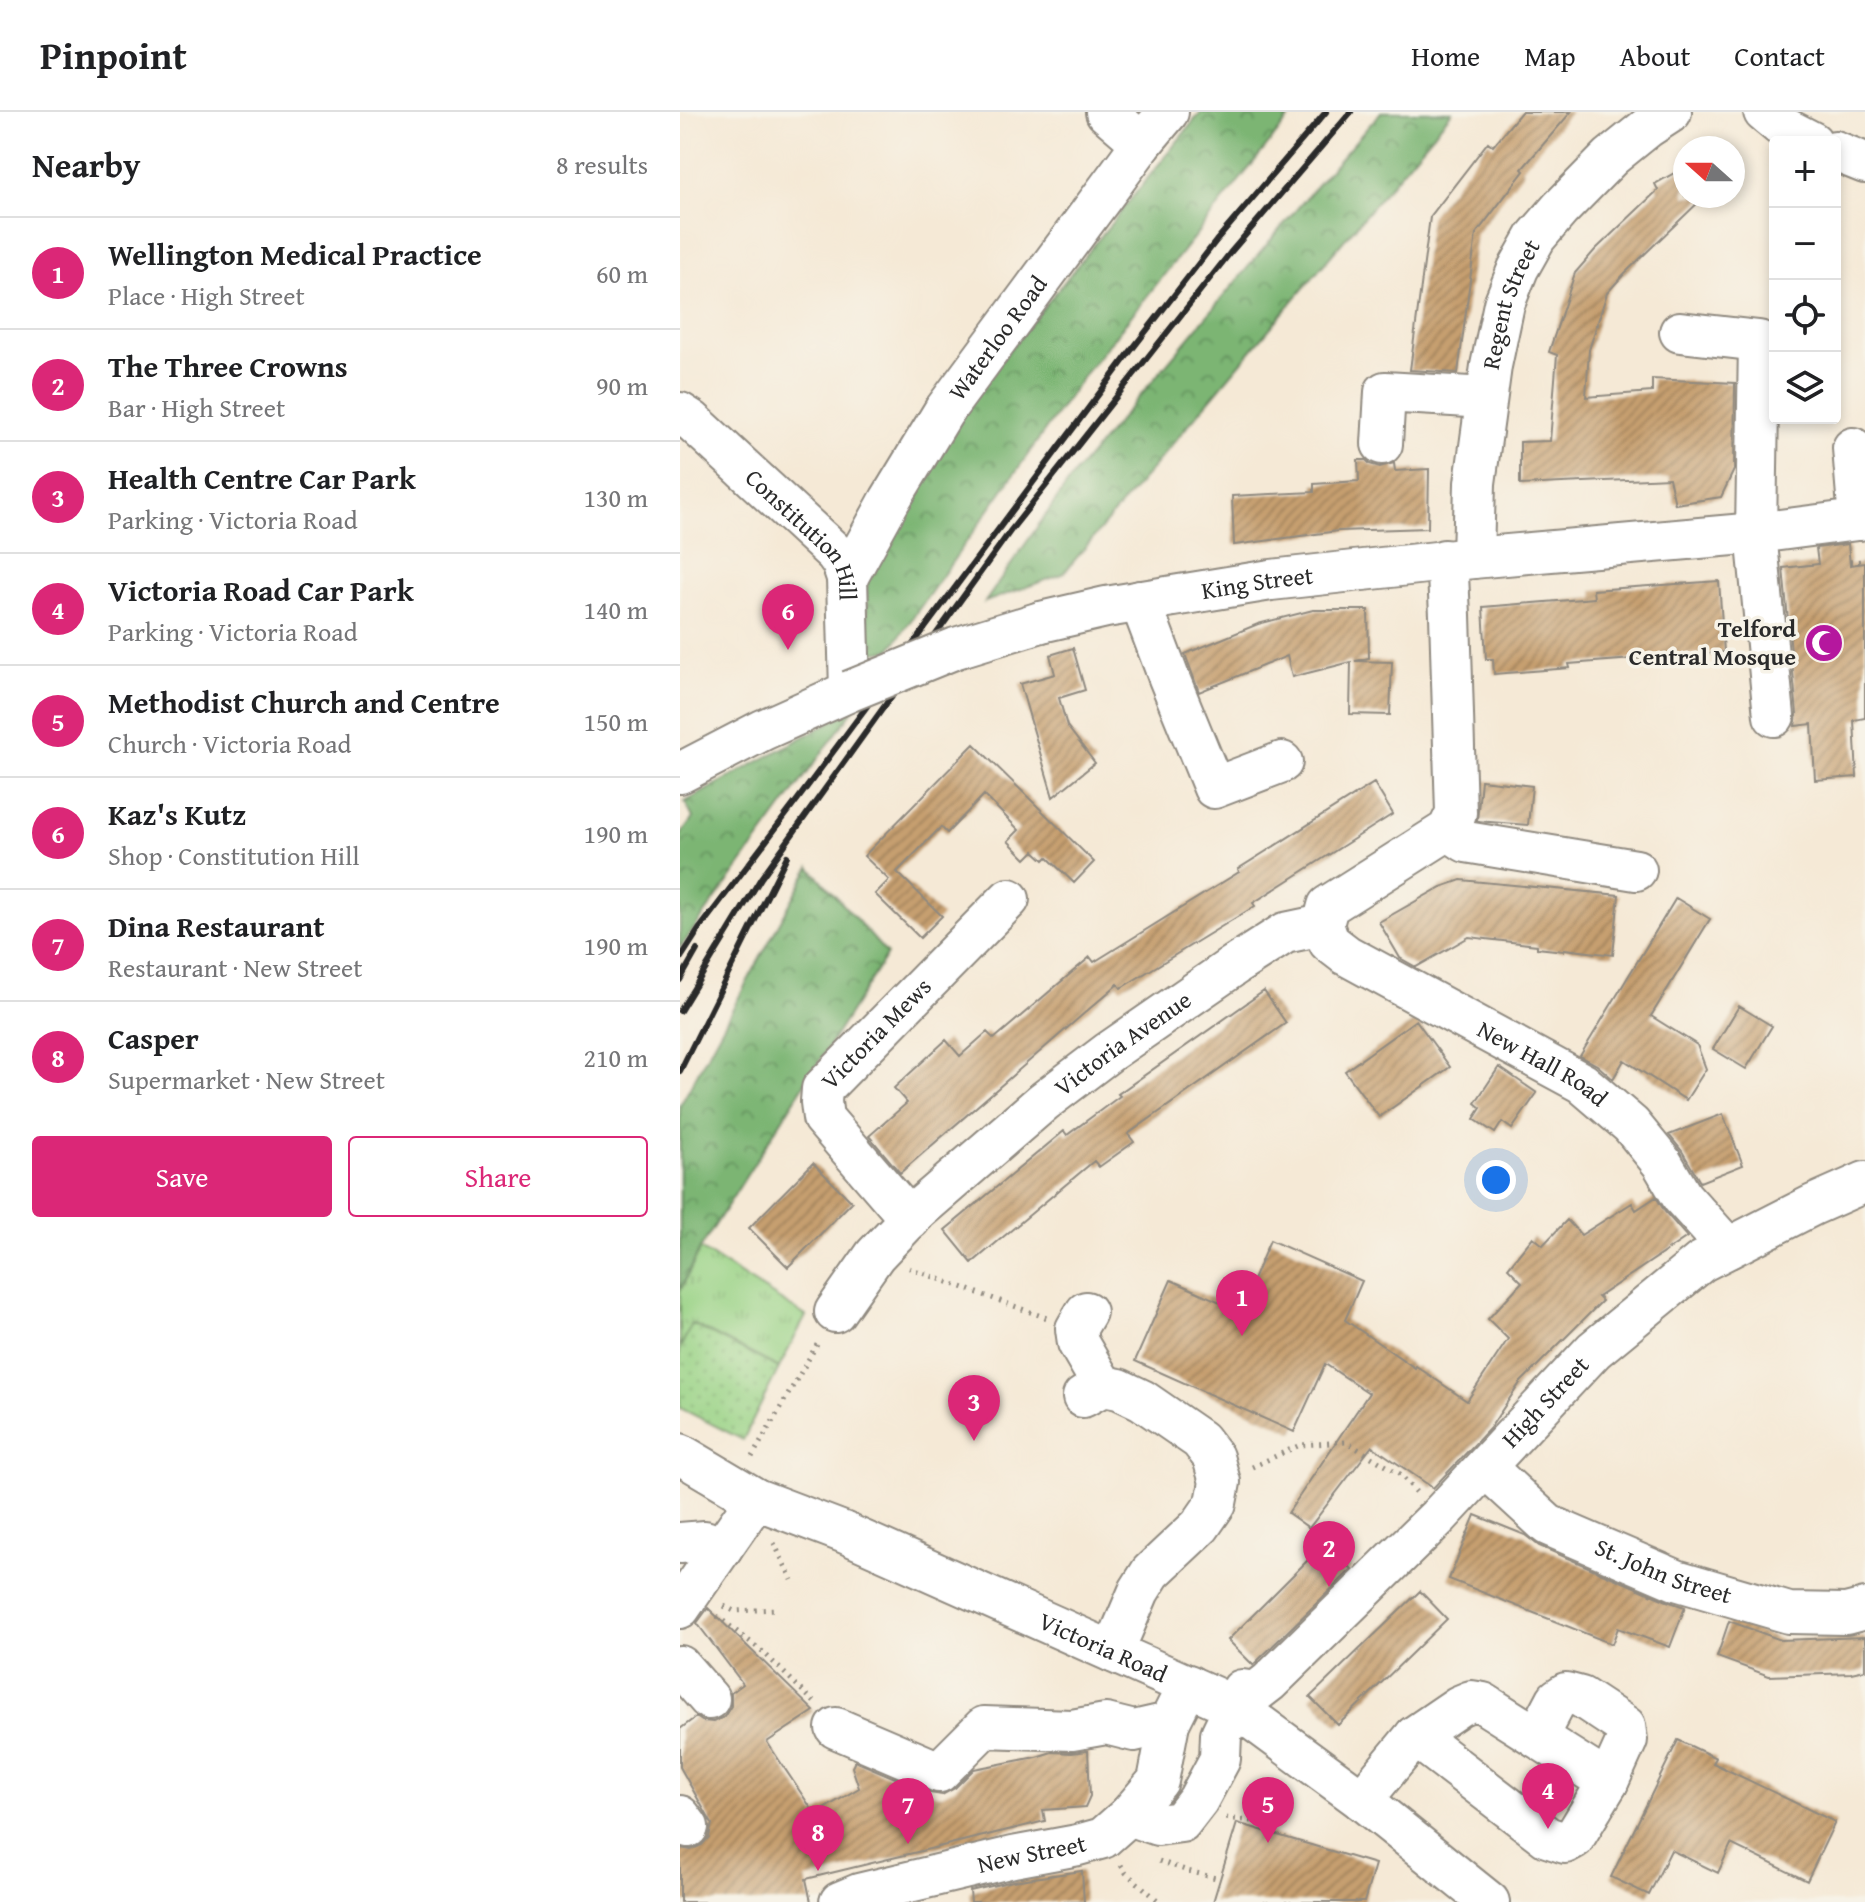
<!DOCTYPE html>
<html lang="en">
<head>
<meta charset="utf-8">
<style>
	:root { --surface:#fff; --page:#f6f6f6; --text:#202124; --muted:#757577; --line:#e0e0e0; --accent:#db2777 }
	body { margin:0; font-family:"Gentium Book Plus",serif; background:var(--page); color:var(--text) }
	.controls { position:absolute; right:24px; top:24px; display:grid; overflow:hidden; border-radius:8px; box-shadow:0 4px 12px #0003 }
	.controls button { width:72px; height:72px; display:grid; place-items:center; padding:0; border:0; border-bottom:2px solid var(--line); background:var(--surface); color:var(--text); font:40px sans-serif }
	.compass { position:absolute; left:993px; top:24px; width:72px; height:72px; border-radius:50%; background:var(--surface); box-shadow:0 4px 12px #0003; rotate:291deg }
	.you { position:absolute; left:816px; top:1068px; width:28px; height:28px; margin:-20px; border:6px solid #fff; border-radius:50%; background:#1a73e8; box-shadow:0 0 0 12px #1a73e833 }
	.badge { display:grid; place-items:center; width:52px; height:52px; border-radius:50%; background:var(--accent); color:#fff; font-size:26px; font-weight:700 }
	.pin { position:absolute; translate:-50% -66px; filter:drop-shadow(0 2px 4px #0008) }
	.pin::after { content:''; position:absolute; top:42px; width:28px; height:24px; background:inherit; clip-path:polygon(0 0,100% 0,50% 100%) }
	.list { margin:0; padding:0; list-style:none }
	h2 { display:flex; justify-content:space-between; align-items:center; height:104px; margin:0; padding:0 32px; font-size:34px }
	h2 small { font-size:26px; font-weight:400; color:var(--muted) }
	.list li { display:grid; grid-template-columns:52px 1fr auto; gap:24px; align-items:center; box-sizing:border-box; height:112px; padding:0 32px; border-top:2px solid var(--line) }
	.list b { display:block; font-size:30px; white-space:nowrap }
	.list p { margin:0; font-size:26px; white-space:nowrap; color:var(--muted) }
	.list em { font-size:26px; font-style:normal; color:var(--muted) }
	.actions { display:flex; gap:16px; padding:24px 32px }
	.actions a { flex:1; padding:18px 0; border:2px solid var(--accent); border-radius:8px; text-align:center; font-size:28px; color:var(--accent) }
	.actions .main { background:var(--accent); color:#fff }
	.icon { flex:none; width:44px; height:44px; fill:none; stroke:currentColor; stroke-width:2; stroke-linecap:round; stroke-linejoin:round }
	.map { position:relative; flex:none; width:1185px; height:1790px; overflow:hidden }
	header { display:flex; align-items:center; gap:48px; box-sizing:border-box; height:112px; padding:0 40px; background:var(--surface); border-bottom:2px solid var(--line) }
	header strong { font-size:38px }
	nav { display:flex; gap:44px; margin-inline-start:auto; font-size:28px }
	main { display:flex }
	aside { flex:1; background:var(--surface) }
	.map>svg:first-child { display:block }
</style>
</head>
<body>
<header>
<strong>Pinpoint</strong>
<nav><a>Home</a><a>Map</a><a>About</a><a>Contact</a></nav>
</header>
<main>
<aside>
<h2>Nearby<small>8 results</small></h2>
<ul class="list">
<li><span class="badge">1</span><div><b>Wellington Medical Practice</b><p>Place · High Street</p></div><em>60 m</em></li>
<li><span class="badge">2</span><div><b>The Three Crowns</b><p>Bar · High Street</p></div><em>90 m</em></li>
<li><span class="badge">3</span><div><b>Health Centre Car Park</b><p>Parking · Victoria Road</p></div><em>130 m</em></li>
<li><span class="badge">4</span><div><b>Victoria Road Car Park</b><p>Parking · Victoria Road</p></div><em>140 m</em></li>
<li><span class="badge">5</span><div><b>Methodist Church and Centre</b><p>Church · Victoria Road</p></div><em>150 m</em></li>
<li><span class="badge">6</span><div><b>Kaz's Kutz</b><p>Shop · Constitution Hill</p></div><em>190 m</em></li>
<li><span class="badge">7</span><div><b>Dina Restaurant</b><p>Restaurant · New Street</p></div><em>190 m</em></li>
<li><span class="badge">8</span><div><b>Casper</b><p>Supermarket · New Street</p></div><em>210 m</em></li>
</ul>
<div class="actions"><a class="main">Save</a><a>Share</a></div>
</aside>
<div class="map">
<svg width="1185" height="1790" viewBox="0 0 1185 1790">
	<defs>
		<pattern id="grass-tufts" width="24" height="20" patternUnits="userSpaceOnUse" patternTransform="scale(2)"><rect width="24" height="20" fill="#9ad386"/><path d="M3 7l-1-3M5 7V3M7 7l1-3M15 17l-1-3M17 17v-4M19 17l1-3" fill="none" stroke="#85b574"/></pattern>
		<pattern id="forest-crowns" width="20" height="18" patternUnits="userSpaceOnUse" patternTransform="scale(2)"><rect width="20" height="18" fill="#7bb573"/><path d="M2 6a3 3 0 1 1 6 0M12 15a3 3 0 1 1 6 0" fill="none" stroke="#65935f"/></pattern>
		<pattern id="park-dots" width="8" height="8" patternUnits="userSpaceOnUse" patternTransform="scale(2)"><rect width="8" height="8" fill="#9ad386"/><path d="M2 2h.1M6 6h.1" fill="none" stroke="#85b574" stroke-width="1.8" stroke-linecap="round"/></pattern>
		<pattern id="building-hatch" width="6" height="6" patternUnits="userSpaceOnUse" patternTransform="scale(2)"><rect width="6" height="6" fill="#c69f70"/><path d="M-1 1l2-2M0 6l6-6M5 7l2-2" fill="none" stroke="#a1825c"/></pattern>
	</defs>
	<rect width="100%" height="100%" fill="#f7f3e8"/>
	<filter id="ink" filterUnits="userSpaceOnUse"><feTurbulence type="fractalNoise" baseFrequency=".0125" numOctaves="2"/><feDisplacementMap in="SourceGraphic" scale="16" xChannelSelector="R" yChannelSelector="G"/><feConvolveMatrix kernelMatrix="1 2 1 2 8 2 1 2 1" color-interpolation-filters="sRGB"/></filter>
	<filter id="wash" filterUnits="userSpaceOnUse"><feTurbulence type="fractalNoise" baseFrequency=".006" numOctaves="4" result="noise"/><feDisplacementMap in="SourceGraphic" scale="32" xChannelSelector="R" yChannelSelector="G"/><feGaussianBlur stdDeviation="1.8" result="paint"/><feColorMatrix in="noise" values="0 0 0 0 0 0 0 0 0 0 0 0 0 0 0 0 0 1.4 0 .05"/><feComposite in="paint" operator="in"/></filter>
	<g filter="url(#wash)">
		<rect width="100%" height="100%" fill="#f5e9d6"/>
		<!-- grass -->
		<path fill="url(#grass-tufts)" stroke="#627f58" stroke-width="2" d="M20,1137L126,1204L99,1256L13,1212L0,1236V1179Z"/>
		<!-- forest -->
		<path fill="url(#forest-crowns)" stroke="#53704f" stroke-width="2" d="M521,0H614L404,263L210,538L187,541V463L276,304Z
			M701,0H772L383,462L305,490L395,361L637,73Z
			M174,597L0,836V724L13,706L5,690Z
			M130,755L207,842L20,1137L0,1179V993Z"/>
		<!-- park -->
		<path fill="url(#park-dots)" stroke="#627f58" stroke-width="2" d="M12,1212L99,1256L63,1328L0,1296V1236Z"/>
		<g id="blocks">
			<!-- building -->
			<path fill="url(#building-hatch)" d="M841,0H891L842,57L844,59L796,122L778,261L730,258L750,105L808,30L813,34Z
				M1005,55V84H1025L945,161L927,181L909,238L906,285L972,280V267L1055,271L1054,358L1041,385L995,392L989,366L840,373V330L870,329L877,243L869,240L895,161L915,138L978,78L975,72Z
				M678,348H686L690,352L700,355L714,351L715,359L749,357L748,416L658,419L554,433L552,384L634,380V372L679,369Z
				M1168,432L1170,453L1185,451V606L1174,608L1177,665L1135,668L1132,612L1115,614L1117,602L1103,456L1138,452L1136,436Z
				M1039,469L1044,540L889,552L890,556L814,562L813,547H806L803,495L914,486L913,478Z
				M633,498H688L689,546L675,549L712,550L710,603L670,602L671,550L612,565L607,544L519,580L505,542L578,512Z
				M393,536L405,578L379,586L387,614L415,651L373,685L340,572L375,562L370,543Z
				M294,632L414,750L394,771L367,745L364,748L354,739L346,747L328,729L339,718L304,683L267,721L261,715L217,760L262,804L240,826L195,782L209,768L184,744Z
				M801,668L852,674L848,713L797,709Z
				M694,671L713,702L573,791L575,794L441,876L438,872L220,1061L189,1024L227,991L214,976L266,928L280,944L307,920L314,927L410,845L414,850L559,760L558,757Z
				M781,768L939,783L933,843L884,837V839L857,836V833L789,825L736,855L720,846L699,810L761,775Z
				M996,786L1030,807L971,904L1017,933L1026,957L1006,988L944,948L933,967L917,953L900,944Z
				M584,879L606,911L448,1022L454,1030L419,1055L414,1049L292,1151L265,1118L384,1019L387,1023L440,984L438,982Z
				M1059,894L1092,914L1066,957L1033,937Z
				M736,908L770,955L699,1005L665,959Z
				M819,955L857,981L832,1017L822,1010L815,1021L794,1007L801,996L795,991Z
				M1043,1002L1063,1053L1020,1070L1002,1039L989,1023Z
				M133,1051L172,1090L108,1155L69,1116Z
				M976,1085L985,1100L1007,1125L918,1185L922,1189L840,1271L810,1316L753,1376L692,1334L629,1416L608,1401L689,1281L645,1252L614,1320L455,1249L491,1168L560,1199L590,1128L682,1169L665,1208L735,1256L736,1254L787,1289L828,1227L808,1207L842,1170L828,1156L853,1125L863,1133L887,1108L901,1123L952,1091L956,1098Z
				M795,1403L845,1423L859,1434L987,1489L1005,1495L990,1535L938,1516L932,1532L769,1467Z
				M645,1431L672,1457L573,1553L548,1528Z
				M740,1479L767,1507L658,1613L630,1585Z
				M28,1496L134,1599L87,1630L135,1702L179,1676L172,1655L175,1649L250,1681L262,1683L275,1676L294,1657L356,1645L372,1640L392,1641L408,1639L410,1684L405,1695L363,1698L365,1709L126,1767L131,1790H0V1736L11,1738L22,1733L29,1725L32,1712L0,1655V1617L16,1605L22,1609L33,1610L44,1605L51,1594V1581L63,1572L17,1511Z
				M1049,1509L1101,1528L1185,1525V1558L1171,1561L1089,1564L1037,1545Z
				M998,1628L1036,1646L1033,1651L1155,1710L1127,1769L1051,1732L1038,1761L991,1738L969,1783L931,1765Z
				M557,1711L695,1752L684,1790H533Z
				M402,1759L404,1790H291L290,1779L333,1769Z"/>
		</g>
	</g>
	<g filter="url(#ink)">
		<use href="#blocks" fill-opacity="0" stroke="#908a80" stroke-width="2"/>
		<g fill="none" stroke-linecap="round" stroke-linejoin="round">
			<!-- minor casing -->
			<g stroke="#908a80" stroke-width="44">
				<g id="minor">
					<path d="M426,0L462,31"/>
					<path d="M1084,0L1101,14L1132,30"/>
					<path d="M1155,39L1185,51"/>
					<path d="M1000,220L1079,229L1076,421L1094,604"/>
					<path id="s1" d="M0,301L11,308L155,441L162,451L167,466L170,579L83,618L0,661"/>
					<path d="M702,332L705,280L806,286"/>
					<path d="M1173,336L1179,408"/>
					<path id="s2" d="M793,446L795,371L811,254L824,192L838,157L856,125L880,97L931,45L968,15L991,0"/>
					<path id="s3" d="M167,466L210,388L264,299L462,31L488,0"/>
					<path d="M460,489L489,566L534,676L602,650"/>
					<path id="s4" d="M361,510L426,495L591,468L793,446L1076,421L1185,407"/>
					<path d="M768,718L786,730L956,758"/>
					<path id="s5" d="M643,813L649,830L666,843L902,971L951,1013L982,1051L1002,1085L1048,1136"/>
					<path d="M643,813L648,794L768,718L776,701L770,503L768,463L764,448"/>
					<path id="s6" d="M230,1107L143,1006L141,990L142,977L329,787"/>
					<path id="s7" d="M155,1200L195,1143L238,1098L363,990L429,940L555,853L605,821L643,813"/>
					<path d="M406,1200L396,1217L398,1231L423,1274"/>
					<path d="M403,1285L423,1274L439,1277L462,1288L520,1328L533,1345L540,1370L536,1391L520,1414L471,1460L459,1479L433,1540"/>
					<path id="s8" d="M0,1342L76,1387L163,1420L554,1594L682,1688L809,1790"/>
					<path id="s9" d="M805,1355L868,1413L996,1468L1109,1501L1166,1502L1185,1497"/>
					<path d="M0,1431L25,1429L42,1436"/>
					<path d="M0,1496L76,1387"/>
					<path d="M0,1554L29,1587"/>
					<path d="M156,1616L259,1660L304,1615L392,1618L426,1612L454,1619L489,1611"/>
					<path d="M735,1624L867,1725L885,1731L894,1726L928,1670L947,1628L945,1614L901,1585L886,1581L877,1587L857,1625"/>
					<path d="M682,1688L735,1624L779,1594L791,1589L803,1591L928,1670"/>
					<path id="s10" d="M449,1703L478,1713L501,1710L518,1688L540,1647L541,1622L562,1578L576,1580L589,1570L758,1405L914,1238L1021,1150L1133,1093L1185,1070"/>
					<path d="M0,1704L8,1715"/>
					<path id="s11" d="M160,1790L179,1782L333,1745L398,1733L423,1726L449,1703L478,1669L489,1611L508,1573"/>
				</g>
			</g>
			<!-- path -->
			<path stroke="#908a80" stroke-width="5" stroke-dasharray="2 6" stroke-linecap="butt" d="M1170,450L1185,449
				M229,1156L367,1206
				M72,1345L139,1229
				M572,1355L620,1333L666,1330L720,1362L736,1380
				M94,1431L112,1468
				M44,1494L54,1499L97,1497
				M37,1504L82,1539L134,1590
				M546,1706L588,1711L601,1686L596,1671
				M479,1749L508,1759L540,1767
				M441,1753L446,1761L480,1790"/>
			<!-- minor -->
			<use href="#minor" stroke="#fff" stroke-width="40"/>
			<!-- rail -->
			<path stroke="#2b2b2b" stroke-width="6" d="M0,847L20,816L118,687L450,240L536,129L646,0
				M0,868L17,838
				M0,899L81,766L331,418L550,141L671,0
				M0,959L107,744"/>
			<!-- minor-bridge casing -->
			<g stroke="#908a80" stroke-width="44" stroke-linecap="butt">
				<path id="minor-bridge" d="M170,579L276,536L361,510"/>
			</g>
			<!-- minor-bridge -->
			<use href="#minor-bridge" stroke="#fff" stroke-width="40"/>
		</g>
	</g>
	<!-- icons -->
	<defs>
		<g id="mosque-disc" transform="scale(2)"><circle r="9.5" fill="#b5179e" stroke="#f7f3e8"/><path d="M3.5-4.9A6 6 0 1 0 3.5 4.9A5 5 0 1 1 3.5-4.9Z" fill="#fff"/></g>
	</defs>
	<g fill-rule="evenodd">
		<use href="#mosque-disc" x="1144" y="531"/>
	</g>
	<g text-anchor="middle" stroke-width="7" stroke-linejoin="round" paint-order="stroke">
		<!-- street labels -->
		<g font-size="24" fill="#2b2b2b" stroke="#f7f3e8">
			<text dy="8" stroke="none"><textPath href="#s2" startOffset="258">Regent Street</textPath></text>
			<text dy="8" stroke="none"><textPath href="#s3" startOffset="284">Waterloo Road</textPath></text>
			<text dy="8" stroke="none"><textPath href="#s1" startOffset="176">Constitution Hill</textPath></text>
			<text dy="8" stroke="none"><textPath href="#s4" startOffset="220">King Street</textPath></text>
			<text dy="8" stroke="none"><textPath href="#s6" startOffset="240">Victoria Mews</textPath></text>
			<text dy="8" stroke="none"><textPath href="#s7" startOffset="396">Victoria Avenue</textPath></text>
			<text dy="8" stroke="none"><textPath href="#s5" startOffset="264">New Hall Road</textPath></text>
			<text dy="8" stroke="none"><textPath href="#s10" startOffset="626">High Street</textPath></text>
			<text dy="8" stroke="none"><textPath href="#s9" startOffset="210">St. John Street</textPath></text>
			<text dy="8" stroke="none"><textPath href="#s8" startOffset="466">Victoria Road</textPath></text>
			<text dy="8" stroke="none"><textPath href="#s11" startOffset="198">New Street</textPath></text>
		</g>
		<!-- poi labels -->
		<g font-size="24" font-weight="bold" fill="#2b2b2b" stroke="#f7f3e8" text-anchor="end">
			<text x="1116" y="525">Telford<tspan x="1116" dy="28">Central Mosque</tspan></text>
		</g>
	</g>
</svg>
<div class="controls">
<button>+</button>
<button>−</button>
<button><svg class="icon" aria-label="locate" viewBox="0 0 24 24"><circle cx="12" cy="12" r="6"/><path d="M12 2v4M12 18v4M2 12h4M18 12h4"/></svg></button>
<button><svg class="icon" aria-label="layers" viewBox="0 0 24 24"><path d="M12 4l9 5-9 5-9-5zM3 14l9 5 9-5"/></svg></button>
</div>
<svg class="compass" viewBox="-18 -18 36 36"><path d="M0-13l5 13h-10z" fill="#e53935"/><path d="M0 13l5-13h-10z" fill="#757577"/></svg>
<div class="you"></div>
<div class="pin badge" style="left:562px;top:1224px">1</div>
<div class="pin badge" style="left:649px;top:1475px">2</div>
<div class="pin badge" style="left:294px;top:1329px">3</div>
<div class="pin badge" style="left:868px;top:1717px">4</div>
<div class="pin badge" style="left:588px;top:1731px">5</div>
<div class="pin badge" style="left:108px;top:538px">6</div>
<div class="pin badge" style="left:228px;top:1732px">7</div>
<div class="pin badge" style="left:138px;top:1759px">8</div>
</div>
</main>
</body>
</html>
